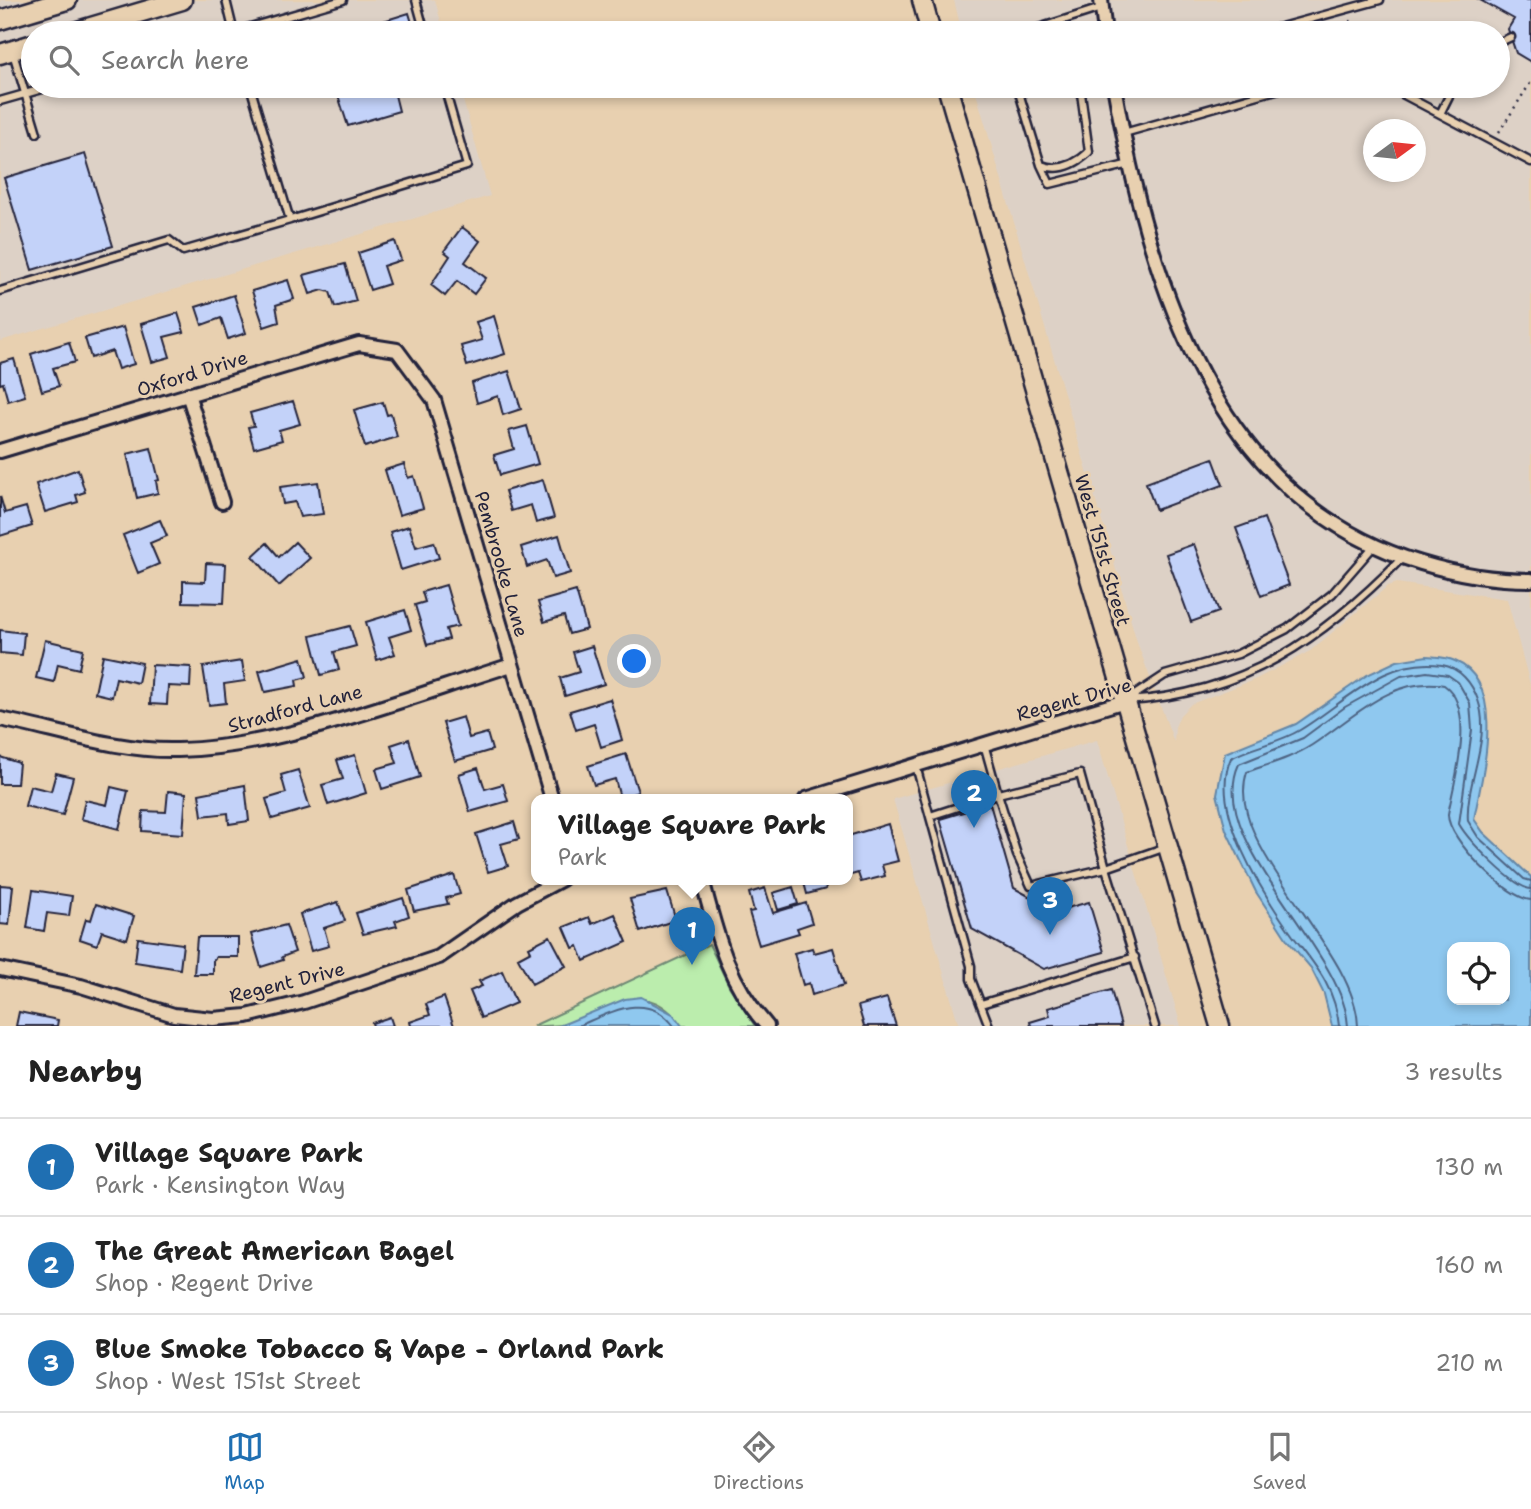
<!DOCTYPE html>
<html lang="en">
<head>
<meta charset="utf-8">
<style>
	:root { --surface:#fff; --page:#f6f6f6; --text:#222; --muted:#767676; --line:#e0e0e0; --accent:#1f6fb2 }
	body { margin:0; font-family:"Shantell Sans",sans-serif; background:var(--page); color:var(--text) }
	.controls { position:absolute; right:21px; bottom:21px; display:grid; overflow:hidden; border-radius:14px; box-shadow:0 4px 10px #0003 }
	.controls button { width:63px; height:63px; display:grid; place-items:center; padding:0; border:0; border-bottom:2px solid var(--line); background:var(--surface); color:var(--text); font:35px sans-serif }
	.compass { position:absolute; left:1363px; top:119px; width:63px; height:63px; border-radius:50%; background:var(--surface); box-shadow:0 4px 10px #0003; rotate:75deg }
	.you { position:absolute; left:635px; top:662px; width:24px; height:24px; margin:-18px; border:5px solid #fff; border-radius:50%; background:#1a73e8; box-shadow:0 0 0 10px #1a73e833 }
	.badge { display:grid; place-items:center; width:46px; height:46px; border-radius:50%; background:var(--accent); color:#fff; font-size:23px; font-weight:700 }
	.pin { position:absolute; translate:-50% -58px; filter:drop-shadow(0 2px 4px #0008) }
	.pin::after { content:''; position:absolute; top:37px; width:24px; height:21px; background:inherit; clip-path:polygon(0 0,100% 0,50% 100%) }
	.popup { position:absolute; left:531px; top:794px; width:322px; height:91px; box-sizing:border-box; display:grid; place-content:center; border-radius:14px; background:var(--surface); filter:drop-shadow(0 2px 5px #0005); font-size:23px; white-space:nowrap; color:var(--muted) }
	.popup b { font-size:26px; color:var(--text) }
	.popup::after { content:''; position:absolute; left:50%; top:100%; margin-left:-14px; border:14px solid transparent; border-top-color:var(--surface) }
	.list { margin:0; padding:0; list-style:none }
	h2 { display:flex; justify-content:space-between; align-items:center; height:91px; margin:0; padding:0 28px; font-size:30px }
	h2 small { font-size:23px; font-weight:400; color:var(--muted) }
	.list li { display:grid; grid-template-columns:46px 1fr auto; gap:21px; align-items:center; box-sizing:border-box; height:98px; padding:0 28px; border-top:2px solid var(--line) }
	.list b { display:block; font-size:26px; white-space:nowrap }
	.list p { margin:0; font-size:23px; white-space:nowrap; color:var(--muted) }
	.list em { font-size:23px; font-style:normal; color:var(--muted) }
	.icon { flex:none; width:38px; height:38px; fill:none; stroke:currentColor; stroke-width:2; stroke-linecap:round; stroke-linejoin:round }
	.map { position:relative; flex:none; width:1531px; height:1026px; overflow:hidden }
	.search { position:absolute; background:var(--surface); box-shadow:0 4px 10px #0003; left:21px; right:21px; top:21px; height:77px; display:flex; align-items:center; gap:18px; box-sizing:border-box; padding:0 24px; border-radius:38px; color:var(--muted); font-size:26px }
	.sheet { height:385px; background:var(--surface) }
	nav { display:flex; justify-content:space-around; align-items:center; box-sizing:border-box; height:98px; border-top:2px solid var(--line); background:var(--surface); font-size:19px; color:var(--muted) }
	nav a { display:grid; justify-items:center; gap:4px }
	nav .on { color:var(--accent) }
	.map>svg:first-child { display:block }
</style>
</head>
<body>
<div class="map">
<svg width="1531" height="1026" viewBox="0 0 1531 1026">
	<rect width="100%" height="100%" fill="#e8d0b0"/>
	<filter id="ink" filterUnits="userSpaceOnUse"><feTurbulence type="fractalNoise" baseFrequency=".0143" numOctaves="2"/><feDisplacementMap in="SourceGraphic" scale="14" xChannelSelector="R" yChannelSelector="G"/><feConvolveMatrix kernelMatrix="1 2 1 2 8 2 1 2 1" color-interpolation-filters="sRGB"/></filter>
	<g filter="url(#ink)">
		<!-- built -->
		<path fill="#ddd1c6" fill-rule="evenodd" d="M0,0H435L444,33H33V86H459L490,196L0,341Z
			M954,0H1531V688L1507,599L1397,583L1388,586L1310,651L1256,679L1191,704L1180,715L1175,727L1174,742L1138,645L974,86H1498V33H962ZM1374,130H1416V172H1374Z
			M1097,740L1181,1026H959L893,799Z"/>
		<!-- green -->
		<path fill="#bbedad" stroke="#6e8874" stroke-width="2" d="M709,944L729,986L755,1026H682C643,972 608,1013 561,1025C552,1026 542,1026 533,1026Z"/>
		<!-- water -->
		<path fill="#8fc8ef" stroke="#6386a7" stroke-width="2" fill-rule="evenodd" d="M1427,656C1436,657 1447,657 1455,661C1508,683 1482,776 1474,819L1483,832L1531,877V1026H1332L1324,994L1311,968L1288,941L1256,892L1226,830L1217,794L1225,753L1296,724L1367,675L1397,661ZM1452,947H1505V1000H1452Z
			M641,997L673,1014L682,1026H559L625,999Z"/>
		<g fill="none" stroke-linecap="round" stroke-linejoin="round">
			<!-- shore -->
			<path stroke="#4e6483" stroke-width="2" d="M578,1026C610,1013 647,990 674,1026
				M1339,1026C1335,987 1315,965 1293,936C1263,894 1208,809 1231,758C1253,746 1279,743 1300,730C1345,703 1385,656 1442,665C1460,668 1472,683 1478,700C1492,740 1465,782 1468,821L1478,837L1524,879L1531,881
				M1348,1026C1344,949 1204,840 1239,764L1303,738L1345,707L1401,676L1427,672L1448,675L1458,682L1470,703L1472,730L1459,824C1468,840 1514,888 1531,889
				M1358,1026C1356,947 1222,846 1247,772C1269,764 1292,758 1312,745C1352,719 1391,676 1444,685C1477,708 1454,782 1448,814C1447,839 1508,899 1531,900"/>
		</g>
		<!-- building -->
		<path fill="#c3d2f9" stroke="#22223b" stroke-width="2" d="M1480,0H1531V62L1516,53L1508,29L1514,19Z
			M409,13L415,33H359L358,29Z
			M335,86H409L394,91L399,111L348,126Z
			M85,154L113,246L32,270L4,178Z
			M462,227L480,241L465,262L486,278L474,294L457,281L445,296L431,285L450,256L444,251Z
			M395,241L401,260L383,266L389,284L370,290L358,253Z
			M345,264L356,301L335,307L330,292L323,290L310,294L304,275Z
			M288,280L294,299L276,305L279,322L264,327L252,291Z
			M234,295L246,333L228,339L221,318L202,325L196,307Z
			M178,313L184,332L164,337L170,357L152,362L141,324Z
			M494,316L505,354L467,366L461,346L482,340L476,322Z
			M123,327L134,364L118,369L112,351L91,358L85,338Z
			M69,342L75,362L53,368L59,386L42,391L31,354Z
			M14,359L25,396L8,401L3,383L0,384V363Z
			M509,371L521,409L503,415L498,396L477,403L472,383Z
			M293,401L300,424L279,430L282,440L254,448L248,427L254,426L250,413Z
			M383,402L387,415L391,414L397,437L365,447L354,410Z
			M527,426L538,464L500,475L494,455L514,449L509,431Z
			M151,448L159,480L156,481L158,493L137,498L127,454Z
			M1213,458L1223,485L1156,510L1146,483Z
			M404,464L408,478L414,476L423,508L399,515L385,470Z
			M78,469L85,492L76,495L78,502L45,512L36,484Z
			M543,480L554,518L536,523L531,505L511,511L505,491Z
			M318,482L323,514L300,517L295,502L283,504L280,487Z
			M0,496L5,513L26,507L32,526L0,536Z
			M1264,518L1289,585L1261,596L1236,528Z
			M160,520L167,536L150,543L159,564L138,573L123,535Z
			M409,526L416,547L434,542L439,558L401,570L390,532Z
			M559,535L570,573L553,578L547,560L527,567L521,547Z
			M295,542L310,558L279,586L253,556L267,543L279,557Z
			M1194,544L1219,612L1191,622L1166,554Z
			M206,563L226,564L224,603L183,602V581L205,582Z
			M446,585L458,626L446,629L449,639L427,645L415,605L425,602L422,592Z
			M576,591L587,629L569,634L564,616L544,622L538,602Z
			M405,610L411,630L389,637L395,654L377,660L366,622Z
			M350,626L356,646L334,652L339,670L321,675L311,636Z
			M0,630L24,633L22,655L0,653Z
			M45,640L83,649L79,669L58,664L54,682L36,678Z
			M592,646L604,684L565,696L560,678L579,672L573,652Z
			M103,655L142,663L138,683L116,678L112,697L95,693Z
			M302,658L307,677L296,680L297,686L265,692L259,671Z
			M242,661L245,681L224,684L226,703L209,705L203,667Z
			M152,665L191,667L190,687L168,686L167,705L150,704Z
			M610,699L622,740L601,747L594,724L576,730L570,711Z
			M463,717L469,738L487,733L492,750L455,761L443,723Z
			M409,739L420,777L382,789L376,769L397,763L391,745Z
			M626,754L638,792L620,798L615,779L594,785L588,766Z
			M355,755L366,793L328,805L322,785L343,779L337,760Z
			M0,757L19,763L17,784H0Z
			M478,768L485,789L503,784L508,801L470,812L459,774Z
			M298,770L310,808L272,819L266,799L286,793L281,775Z
			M56,773L73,777L63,815L25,806L30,786L51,791Z
			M245,785L249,821L229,824L228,813L202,816L199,794Z
			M111,787L128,791L119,829L81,819L85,800L107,805Z
			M168,791L186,793L183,834L142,831L143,811L166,812Z
			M990,804L1014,888L1056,911L1089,902L1104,952L1044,969L972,929L940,819Z
			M514,822L519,839L501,844L508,866L488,872L476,834Z
			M888,824L898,861L882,865L885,876L861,882L858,873L848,876V836Z
			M454,875L460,894L446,898L448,904L414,911L408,890Z
			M803,879H824L826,889L807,894Z
			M0,885L13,886L9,925L0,924Z
			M793,887L798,904L778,910L773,893Z
			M765,888L773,913L806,903L812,923L797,928L799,933L759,945L749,912L754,911L749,893Z
			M33,890L72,896L69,916L47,913L44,931L27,928Z
			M667,891L676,920L640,932L630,899Z
			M403,898L409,916L395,921L397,926L363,934L356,913Z
			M338,902L345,921L324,928L329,946L311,951L300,914Z
			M96,904L134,916L127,939L102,931L97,945L80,939L86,919L91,920Z
			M615,914L627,942L584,961L578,946L573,948L564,927L589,917L592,924Z
			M286,925L295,952L282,957L283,960L261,967L251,934Z
			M550,936L566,966L532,984L518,958L531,951L529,947Z
			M197,937H238V957H216L213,960V974H194Z
			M138,938L183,944L180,969L135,962Z
			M812,948L814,953L833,948L844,985L812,995L809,983L803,985L794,953Z
			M502,971L516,1003L481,1018L470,991L482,986L479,981Z
			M1111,990L1121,1026H1031L1030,1022L1050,1016L1048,1008Z
			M444,997L454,1026H411L410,1022L430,1015L426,1004Z
			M887,998L896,1026H864L858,1006Z
			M19,1012L58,1020L57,1026H16Z
			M390,1017L393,1026H373L372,1023Z"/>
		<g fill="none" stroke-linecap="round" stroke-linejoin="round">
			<!-- lane casing -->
			<g stroke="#22223b" stroke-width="11">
				<path id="lane" d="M226,0L234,33
					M416,0L425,33
					M230,33L343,0
					M1023,33L1101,8
					M1259,33L1380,0
					M1498,43L1511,37
					M13,53L37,133
					M1017,86L1041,165C1059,172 1075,165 1089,152L1080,86
					M1387,86L1531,162
					M0,101L53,86
					M1441,112L1454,86
					M1124,133L1290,86
					M1041,165L1050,184L1130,164
					M290,220L467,166L444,86
					M0,291L169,240L183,251L290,220L250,86
					M1127,700L1165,675L1238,654L1287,629L1332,594L1373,547
					M1127,701C1244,694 1323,639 1402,558
					M916,766L971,966V979L989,1026
					M930,816L998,794L984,744
					M981,1004L1135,957
					M1155,1026L1106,868L1031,886L1017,855L998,794L1080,774L1106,868L1166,847"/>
			</g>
			<!-- street casing -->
			<g stroke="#22223b" stroke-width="18">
				<path id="street" d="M1101,0L1105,33
					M1114,86C1149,278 1212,501 1421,563C1457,574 1494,580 1531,580
					M188,394L222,502
					M0,451L359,344L397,350L434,400L552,799
					M0,719C57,730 119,752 178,750C282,748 411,696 512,665
					M806,799L1125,701
					M702,879C717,936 727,981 767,1026
					M0,969L81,986L174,1015L213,1019L247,1016L304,1002L439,957L517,903L562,879"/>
			</g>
			<!-- secondary casing -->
			<g stroke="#22223b" stroke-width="23">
				<path id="secondary" d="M922,0L931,33
					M0,20L67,0
					M71,33L182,0
					M0,54L33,44
					M947,86L1220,1026"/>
			</g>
			<!-- path -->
			<path stroke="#22223b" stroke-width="2.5" stroke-dasharray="2 5" stroke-linecap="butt" d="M1350,20L1354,33
				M1499,132L1531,82"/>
			<!-- lane -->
			<use href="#lane" stroke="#e8d0b0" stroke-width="6"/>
			<!-- street -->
			<use href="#street" stroke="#e8d0b0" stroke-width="12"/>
			<!-- secondary -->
			<use href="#secondary" stroke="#e8d0b0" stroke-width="18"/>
		</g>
	</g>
	<g text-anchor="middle" stroke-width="6" stroke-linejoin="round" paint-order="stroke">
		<!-- street labels -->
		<g font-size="19" fill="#22223b" stroke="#e8d0b0">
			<text transform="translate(192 373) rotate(-17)" y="7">Oxford Drive</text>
			<text transform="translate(1103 550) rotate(74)" y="7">West 151st Street</text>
			<text transform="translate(502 564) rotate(74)" y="7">Pembrooke Lane</text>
			<text transform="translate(1074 699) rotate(-15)" y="7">Regent Drive</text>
			<text transform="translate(295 708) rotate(-15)" y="7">Stradford Lane</text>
			<text transform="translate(287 982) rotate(-14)" y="7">Regent Drive</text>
		</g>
	</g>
</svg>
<div class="controls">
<button><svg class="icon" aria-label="locate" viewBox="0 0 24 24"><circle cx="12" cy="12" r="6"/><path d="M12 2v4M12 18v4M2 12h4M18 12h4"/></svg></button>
</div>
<svg class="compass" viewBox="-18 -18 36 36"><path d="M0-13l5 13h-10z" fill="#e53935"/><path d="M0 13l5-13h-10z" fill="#767676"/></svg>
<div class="you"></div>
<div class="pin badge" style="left:692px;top:965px">1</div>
<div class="popup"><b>Village Square Park</b>Park</div>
<div class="pin badge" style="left:974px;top:828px">2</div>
<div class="pin badge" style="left:1050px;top:935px">3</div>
<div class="search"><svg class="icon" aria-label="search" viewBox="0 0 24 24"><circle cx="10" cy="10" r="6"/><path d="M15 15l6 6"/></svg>Search here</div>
</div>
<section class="sheet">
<h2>Nearby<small>3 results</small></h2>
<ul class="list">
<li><span class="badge">1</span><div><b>Village Square Park</b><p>Park · Kensington Way</p></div><em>130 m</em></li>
<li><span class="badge">2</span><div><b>The Great American Bagel</b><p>Shop · Regent Drive</p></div><em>160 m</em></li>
<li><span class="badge">3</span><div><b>Blue Smoke Tobacco &amp; Vape - Orland Park</b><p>Shop · West 151st Street</p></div><em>210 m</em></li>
</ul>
</section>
<nav>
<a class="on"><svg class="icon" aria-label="map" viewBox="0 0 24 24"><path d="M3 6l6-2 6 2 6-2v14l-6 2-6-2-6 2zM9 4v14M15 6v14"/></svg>Map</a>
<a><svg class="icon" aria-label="directions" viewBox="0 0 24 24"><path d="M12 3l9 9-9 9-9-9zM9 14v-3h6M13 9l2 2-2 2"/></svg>Directions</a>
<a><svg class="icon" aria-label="saved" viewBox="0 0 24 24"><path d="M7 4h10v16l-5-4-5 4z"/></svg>Saved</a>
</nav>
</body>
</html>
